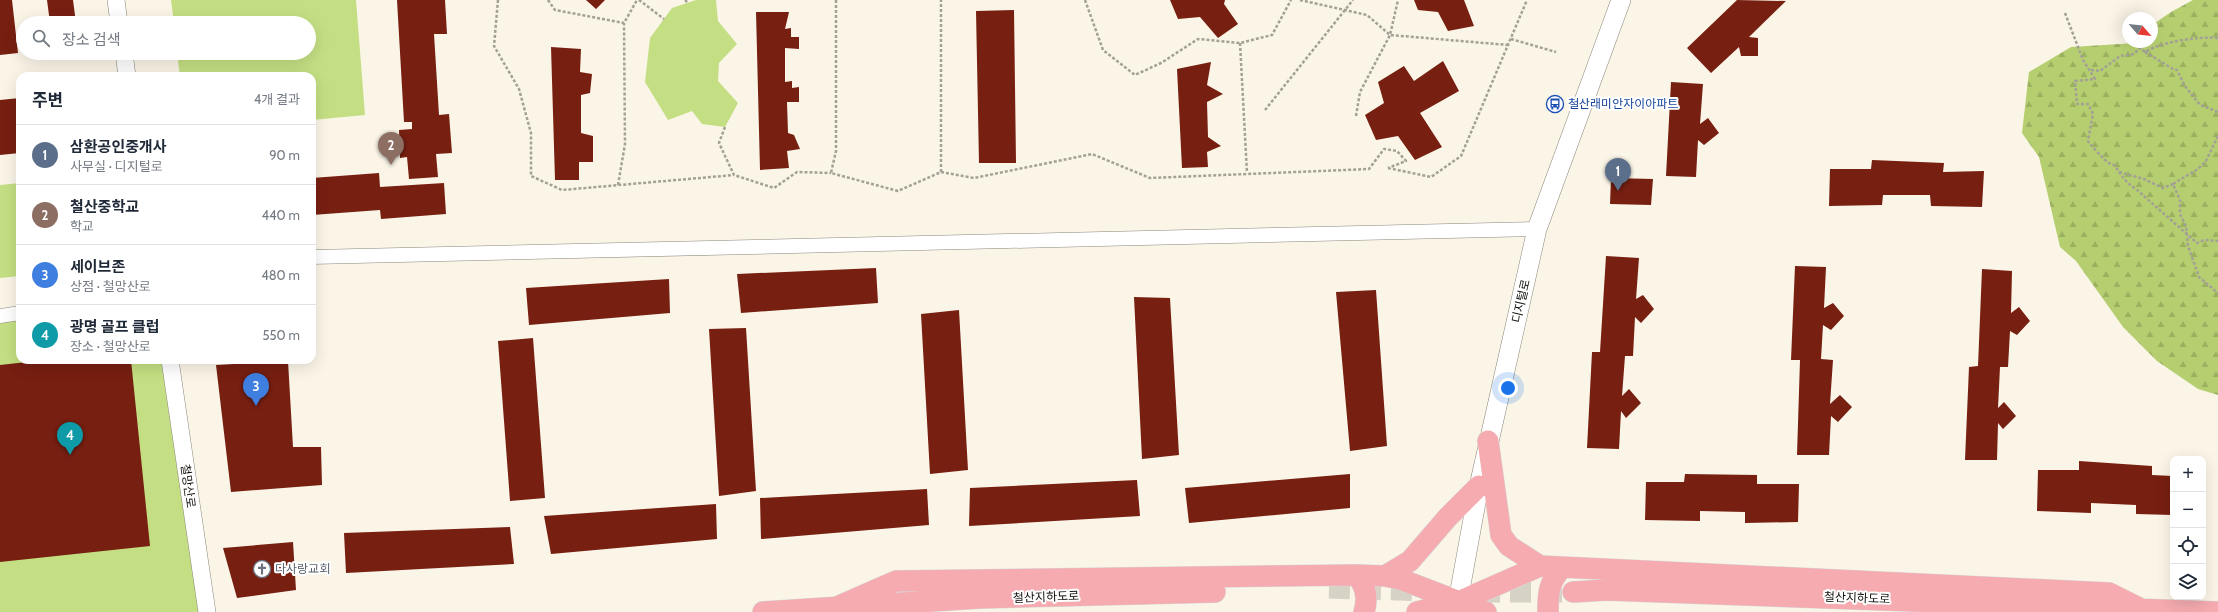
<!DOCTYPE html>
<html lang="ko">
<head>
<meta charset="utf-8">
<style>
	:root { --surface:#fff; --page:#f2f2f3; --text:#1f2937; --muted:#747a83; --line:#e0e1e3; --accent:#b45309 }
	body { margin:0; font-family:Cabin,"Noto Sans KR",sans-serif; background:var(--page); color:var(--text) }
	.controls { position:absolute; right:12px; bottom:12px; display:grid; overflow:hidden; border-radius:8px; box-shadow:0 4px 16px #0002 }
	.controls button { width:36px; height:36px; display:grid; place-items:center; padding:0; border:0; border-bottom:1px solid var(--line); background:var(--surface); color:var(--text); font:20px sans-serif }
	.compass { position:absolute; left:2122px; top:12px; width:36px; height:36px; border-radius:50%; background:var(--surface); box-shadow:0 4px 16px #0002; rotate:118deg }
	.you { position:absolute; left:1508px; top:388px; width:14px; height:14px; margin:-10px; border:3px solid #fff; border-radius:50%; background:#1a73e8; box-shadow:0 0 0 6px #1a73e833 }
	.badge { display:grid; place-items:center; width:26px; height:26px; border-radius:50%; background:var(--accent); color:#fff; font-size:13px; font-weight:700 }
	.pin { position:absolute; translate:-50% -33px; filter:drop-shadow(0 1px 2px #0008) }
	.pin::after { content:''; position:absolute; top:21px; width:14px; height:12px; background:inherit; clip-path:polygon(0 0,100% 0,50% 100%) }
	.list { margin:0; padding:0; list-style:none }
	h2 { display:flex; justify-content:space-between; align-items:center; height:52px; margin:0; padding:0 16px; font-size:17px }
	h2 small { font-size:13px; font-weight:400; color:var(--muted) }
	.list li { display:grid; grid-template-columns:26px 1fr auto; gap:12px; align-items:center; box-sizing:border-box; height:60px; padding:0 16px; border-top:1px solid var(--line) }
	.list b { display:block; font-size:15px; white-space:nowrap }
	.list p { margin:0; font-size:13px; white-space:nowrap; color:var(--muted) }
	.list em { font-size:13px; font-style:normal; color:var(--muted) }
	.icon { flex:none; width:22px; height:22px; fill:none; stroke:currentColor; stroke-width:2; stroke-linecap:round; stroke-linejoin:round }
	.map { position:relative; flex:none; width:2218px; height:612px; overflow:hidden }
	.search { position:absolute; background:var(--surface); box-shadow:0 4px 16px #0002; left:16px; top:16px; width:300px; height:44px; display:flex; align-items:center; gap:10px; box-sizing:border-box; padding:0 14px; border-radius:22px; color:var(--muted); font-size:15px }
	.panel { position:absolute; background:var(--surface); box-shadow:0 4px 16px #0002; left:16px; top:72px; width:300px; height:292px; border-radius:12px }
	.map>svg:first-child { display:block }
</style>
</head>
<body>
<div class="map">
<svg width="2218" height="612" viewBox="0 0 2218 612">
	<defs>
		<pattern id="forest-firs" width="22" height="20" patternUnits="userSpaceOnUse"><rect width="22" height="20" fill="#b5cf70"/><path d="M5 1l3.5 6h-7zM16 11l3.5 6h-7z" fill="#9bb160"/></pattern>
	</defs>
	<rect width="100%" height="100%" fill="#faf5e7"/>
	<!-- green -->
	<path fill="#c4df83" d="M171,0H356L365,115L312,120V76H180L177,53H309V23H174Z
		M696,0H716L718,21L737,44L719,63L718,81L738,103L725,127L702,124L692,111L668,120L645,82L650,38L672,8Z
		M20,183V276L0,278V185Z
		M20,313V360H170L207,612H0V316Z"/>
	<!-- forest -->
	<path fill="url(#forest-firs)" d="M2193,0H2218V395L2198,389L2157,361L2123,327L2076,261L2060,247L2039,157L2022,133L2029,72L2071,47L2152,42V25L2171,12Z"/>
	<!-- building -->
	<path fill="#771f11" d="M0,0H12L18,53L0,55Z
		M47,0H73L76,23H50Z
		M397,0H445L447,34H434L439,115L449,114L452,153L436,154L438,177L409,179L407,157L400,158L399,130L412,129V122H404Z
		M586,0H605L596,9Z
		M1170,0H1225L1224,4L1238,24L1218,38L1200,17L1178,19Z
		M1414,0H1464L1474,26L1448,31L1438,12L1418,10Z
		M1737,0L1786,1L1749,37L1758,38V56H1741L1739,47L1711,73L1687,48Z
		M1014,10L1016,163H979L976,11Z
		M756,12H789L785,29L791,28V37H799V49L785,48V82L792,81V88L799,87V102H787L788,133L794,135L800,149L787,151L789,168L760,170Z
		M551,47L581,49L580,72L592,74L590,93L581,95V133L593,136V162H579V180H555Z
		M1443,61L1459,91L1420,113L1442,147L1415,160L1398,136L1376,140L1365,115L1384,103L1378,82L1404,66L1414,81Z
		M1211,62L1207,85L1223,94L1207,102L1208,137L1221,146L1207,152L1208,167L1182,168L1177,69Z
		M1671,82L1703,84L1700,124L1708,118L1719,133L1704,145L1698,140L1696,177L1666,176Z
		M20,98V153L0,155V100Z
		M1872,160L1944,163L1943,172L1984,171L1982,207L1931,206L1930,195H1883L1882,205L1829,206L1830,169H1871Z
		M379,173L380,187L444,183L446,214L381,219L380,210L312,215V178Z
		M1611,178L1653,179L1651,205L1610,204Z
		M1606,256L1639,258L1636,299L1643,295L1654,309L1641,323L1635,317L1633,356H1625L1622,396L1629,389L1641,403L1626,418L1621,411L1619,449L1587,448L1592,352H1600Z
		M1795,266L1826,267L1824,308L1833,303L1844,316L1831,330L1823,325L1821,359L1833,360L1830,404L1840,395L1852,407L1838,422L1831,416L1829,455H1797L1800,360H1791Z
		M876,268L878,303L741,313L737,274Z
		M1982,269L2012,271L2011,313L2019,307L2030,321L2017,335L2010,331L2008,367H2000L1998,408L2004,402L2016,416L2003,429L1998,423L1997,460H1965L1969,367L1978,366Z
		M669,279L670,313L529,325L526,288Z
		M1376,290L1387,446L1350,451L1336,292Z
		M1134,297L1170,298L1179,455L1142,459Z
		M959,310L968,470L930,474L921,314Z
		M746,328L756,491L719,496L709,329Z
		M533,338L545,498L510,501L498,341Z
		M45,360H131L150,546L0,562V365Z
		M288,361L293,447H321L322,485L231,492L216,365Z
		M2079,461L2152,466V475L2173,476V515L2136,514V505L2091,503V513L2037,511L2038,470H2079Z
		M1350,474V508L1189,523L1185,488Z
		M1685,474L1757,475V484H1799L1798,522L1745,523V512L1700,511V521L1645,520L1646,482H1684Z
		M1137,480L1140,516L969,526L970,488Z
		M927,489L929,525L761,539L760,498Z
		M716,504L717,539L551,554L544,516Z
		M510,527L514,564L346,573L344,533Z
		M293,542L296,590L237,598L223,548Z"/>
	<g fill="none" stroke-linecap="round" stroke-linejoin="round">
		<!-- primary-tunnel -->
		<path stroke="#d7d2c6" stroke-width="21" stroke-dasharray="21 10" stroke-linecap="butt" d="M1329,588L1428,591
			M1479,592H1573"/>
		<!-- minor casing -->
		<g stroke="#8b877b" stroke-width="15">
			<path id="minor" d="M312,257L1537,229
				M0,316L20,313"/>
		</g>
		<!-- tertiary casing -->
		<g stroke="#8b877b" stroke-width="18">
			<path id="tertiary" d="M116,0L119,23
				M124,53L127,76
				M170,360L207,612"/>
		</g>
		<!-- secondary casing -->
		<g stroke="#8b877b" stroke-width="20">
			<path id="secondary" d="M1456,612L1479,486L1537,229L1621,0"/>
		</g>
		<!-- primary casing -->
		<g stroke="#d9d9d8" stroke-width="22">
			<path id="primary" d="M1488,441L1501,535L1509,546L1540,566
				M1356,575C1366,585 1368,599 1364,612
				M1385,576L1410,561L1448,517L1479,486
				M1573,592L1607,590L2217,612
				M832,609L896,581L1356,575L1385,576L1400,579L1486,612
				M763,612L980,598L1215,592
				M1417,612L1458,602L1540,566L2109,593L2141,609
				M1548,612C1548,591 1549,583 1562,567"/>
		</g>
		<!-- path -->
		<path stroke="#a3a095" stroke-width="2.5" stroke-dasharray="3 2" stroke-linecap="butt" d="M498,0L494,46L519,89L531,133V176L562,190L734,175
			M548,0L555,10L624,23
			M639,0L664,19
			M685,0L688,3
			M836,0V151L831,173L898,191L941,172V0
			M1085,0L1103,50L1135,75L1161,63L1198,39L1240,43L1272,35L1291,0
			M1300,0L1367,15L1390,35L1508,45
			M2065,13L2083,60L2095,79L2075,81L2077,104H2088L2093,114L2088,141C2090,145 2104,159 2107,162C2110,164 2113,164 2115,166C2122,176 2126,183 2136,189L2197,243L2204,240L2218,241
			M1511,39L1556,52
			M1240,43L1247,173
			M2145,52L2173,69L2177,70L2185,86L2200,105L2216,111L2218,114
			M2091,70L2100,71L2120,56L2134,54L2140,48L2145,52C2161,42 2198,36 2218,38
			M1265,110L1353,0
			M1356,116L1360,92L1390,35L1398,0
			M725,127L719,143L734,175L774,188L797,172L831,173
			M2218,136L2206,161L2198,169L2173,184L2180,200V214L2186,226L2188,246L2199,277L2218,293
			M1388,168L1431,177L1461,156L1527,0
			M941,172L974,178L1092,154L1150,178L1369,169L1384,149L1397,151L1406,161L1388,168
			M2119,172L2144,179L2163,188L2173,184
			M618,185L625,144L624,23L637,0"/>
		<!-- minor -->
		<use href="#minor" stroke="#fff" stroke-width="14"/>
		<!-- tertiary -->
		<use href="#tertiary" stroke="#fff" stroke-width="17"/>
		<!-- secondary -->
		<use href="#secondary" stroke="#fff" stroke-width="19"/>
		<!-- primary -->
		<use href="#primary" stroke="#f5abb0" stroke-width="21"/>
	</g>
	<!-- icons -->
	<defs>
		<g id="bus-ring" transform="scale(0.9)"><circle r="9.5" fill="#fff" stroke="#1a4fb4" stroke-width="1.5"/><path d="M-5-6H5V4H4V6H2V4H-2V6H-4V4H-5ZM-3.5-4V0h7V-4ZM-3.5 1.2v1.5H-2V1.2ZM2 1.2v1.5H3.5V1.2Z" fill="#1a4fb4"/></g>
		<g id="church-ring" transform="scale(0.9)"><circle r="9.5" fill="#fff" stroke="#6b7280" stroke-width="1.5"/><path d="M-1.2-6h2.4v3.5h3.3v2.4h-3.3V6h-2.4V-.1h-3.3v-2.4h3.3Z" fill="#6b7280"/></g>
	</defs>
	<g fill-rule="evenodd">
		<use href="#bus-ring" x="1555" y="104"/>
		<use href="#church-ring" x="262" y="569"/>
	</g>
	<g text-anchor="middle" stroke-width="4" stroke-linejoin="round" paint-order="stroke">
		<!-- transit labels -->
		<g font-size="12" fill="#164399" stroke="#fff" text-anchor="start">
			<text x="1568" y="108">철산래미안자이아파트</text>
		</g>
		<!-- street labels -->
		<g font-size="12" fill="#110f0b" stroke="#fff">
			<text transform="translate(1521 301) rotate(-77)" y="4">디지털로</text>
			<text transform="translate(188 486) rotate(82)" y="4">철망산로</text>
			<text transform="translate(1046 597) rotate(-2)" y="4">철산지하도로</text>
			<text transform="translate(1857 598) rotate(2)" y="4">철산지하도로</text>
		</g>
		<!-- worship labels -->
		<g font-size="12" fill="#5b616d" stroke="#fff" text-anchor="start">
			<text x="275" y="573">다사랑교회</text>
		</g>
	</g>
</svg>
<div class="controls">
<button>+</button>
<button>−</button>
<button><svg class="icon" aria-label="locate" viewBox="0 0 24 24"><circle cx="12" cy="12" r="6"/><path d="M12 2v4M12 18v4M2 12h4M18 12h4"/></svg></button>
<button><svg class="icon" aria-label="layers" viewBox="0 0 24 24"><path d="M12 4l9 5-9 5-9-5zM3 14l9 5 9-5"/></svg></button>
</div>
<svg class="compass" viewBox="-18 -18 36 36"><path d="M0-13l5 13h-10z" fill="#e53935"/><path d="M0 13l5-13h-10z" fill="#747a83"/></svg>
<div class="you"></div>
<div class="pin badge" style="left:1618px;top:191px;background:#5c6f8a">1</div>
<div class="pin badge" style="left:391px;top:165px;background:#8d6e63">2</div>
<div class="pin badge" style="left:256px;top:406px;background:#3f7fe0">3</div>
<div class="pin badge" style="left:70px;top:455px;background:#0f9aa8">4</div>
<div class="search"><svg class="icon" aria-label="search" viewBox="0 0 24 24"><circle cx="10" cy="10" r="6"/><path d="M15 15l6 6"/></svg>장소 검색</div>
<section class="panel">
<h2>주변<small>4개 결과</small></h2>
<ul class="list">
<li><span class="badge" style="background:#5c6f8a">1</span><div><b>삼환공인중개사</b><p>사무실 · 디지털로</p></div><em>90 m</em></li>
<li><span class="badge" style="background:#8d6e63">2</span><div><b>철산중학교</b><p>학교</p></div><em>440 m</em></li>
<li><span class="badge" style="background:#3f7fe0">3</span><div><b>세이브존</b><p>상점 · 철망산로</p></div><em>480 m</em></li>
<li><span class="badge" style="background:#0f9aa8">4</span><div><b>광명 골프 클럽</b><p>장소 · 철망산로</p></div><em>550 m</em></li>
</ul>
</section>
</div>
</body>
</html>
